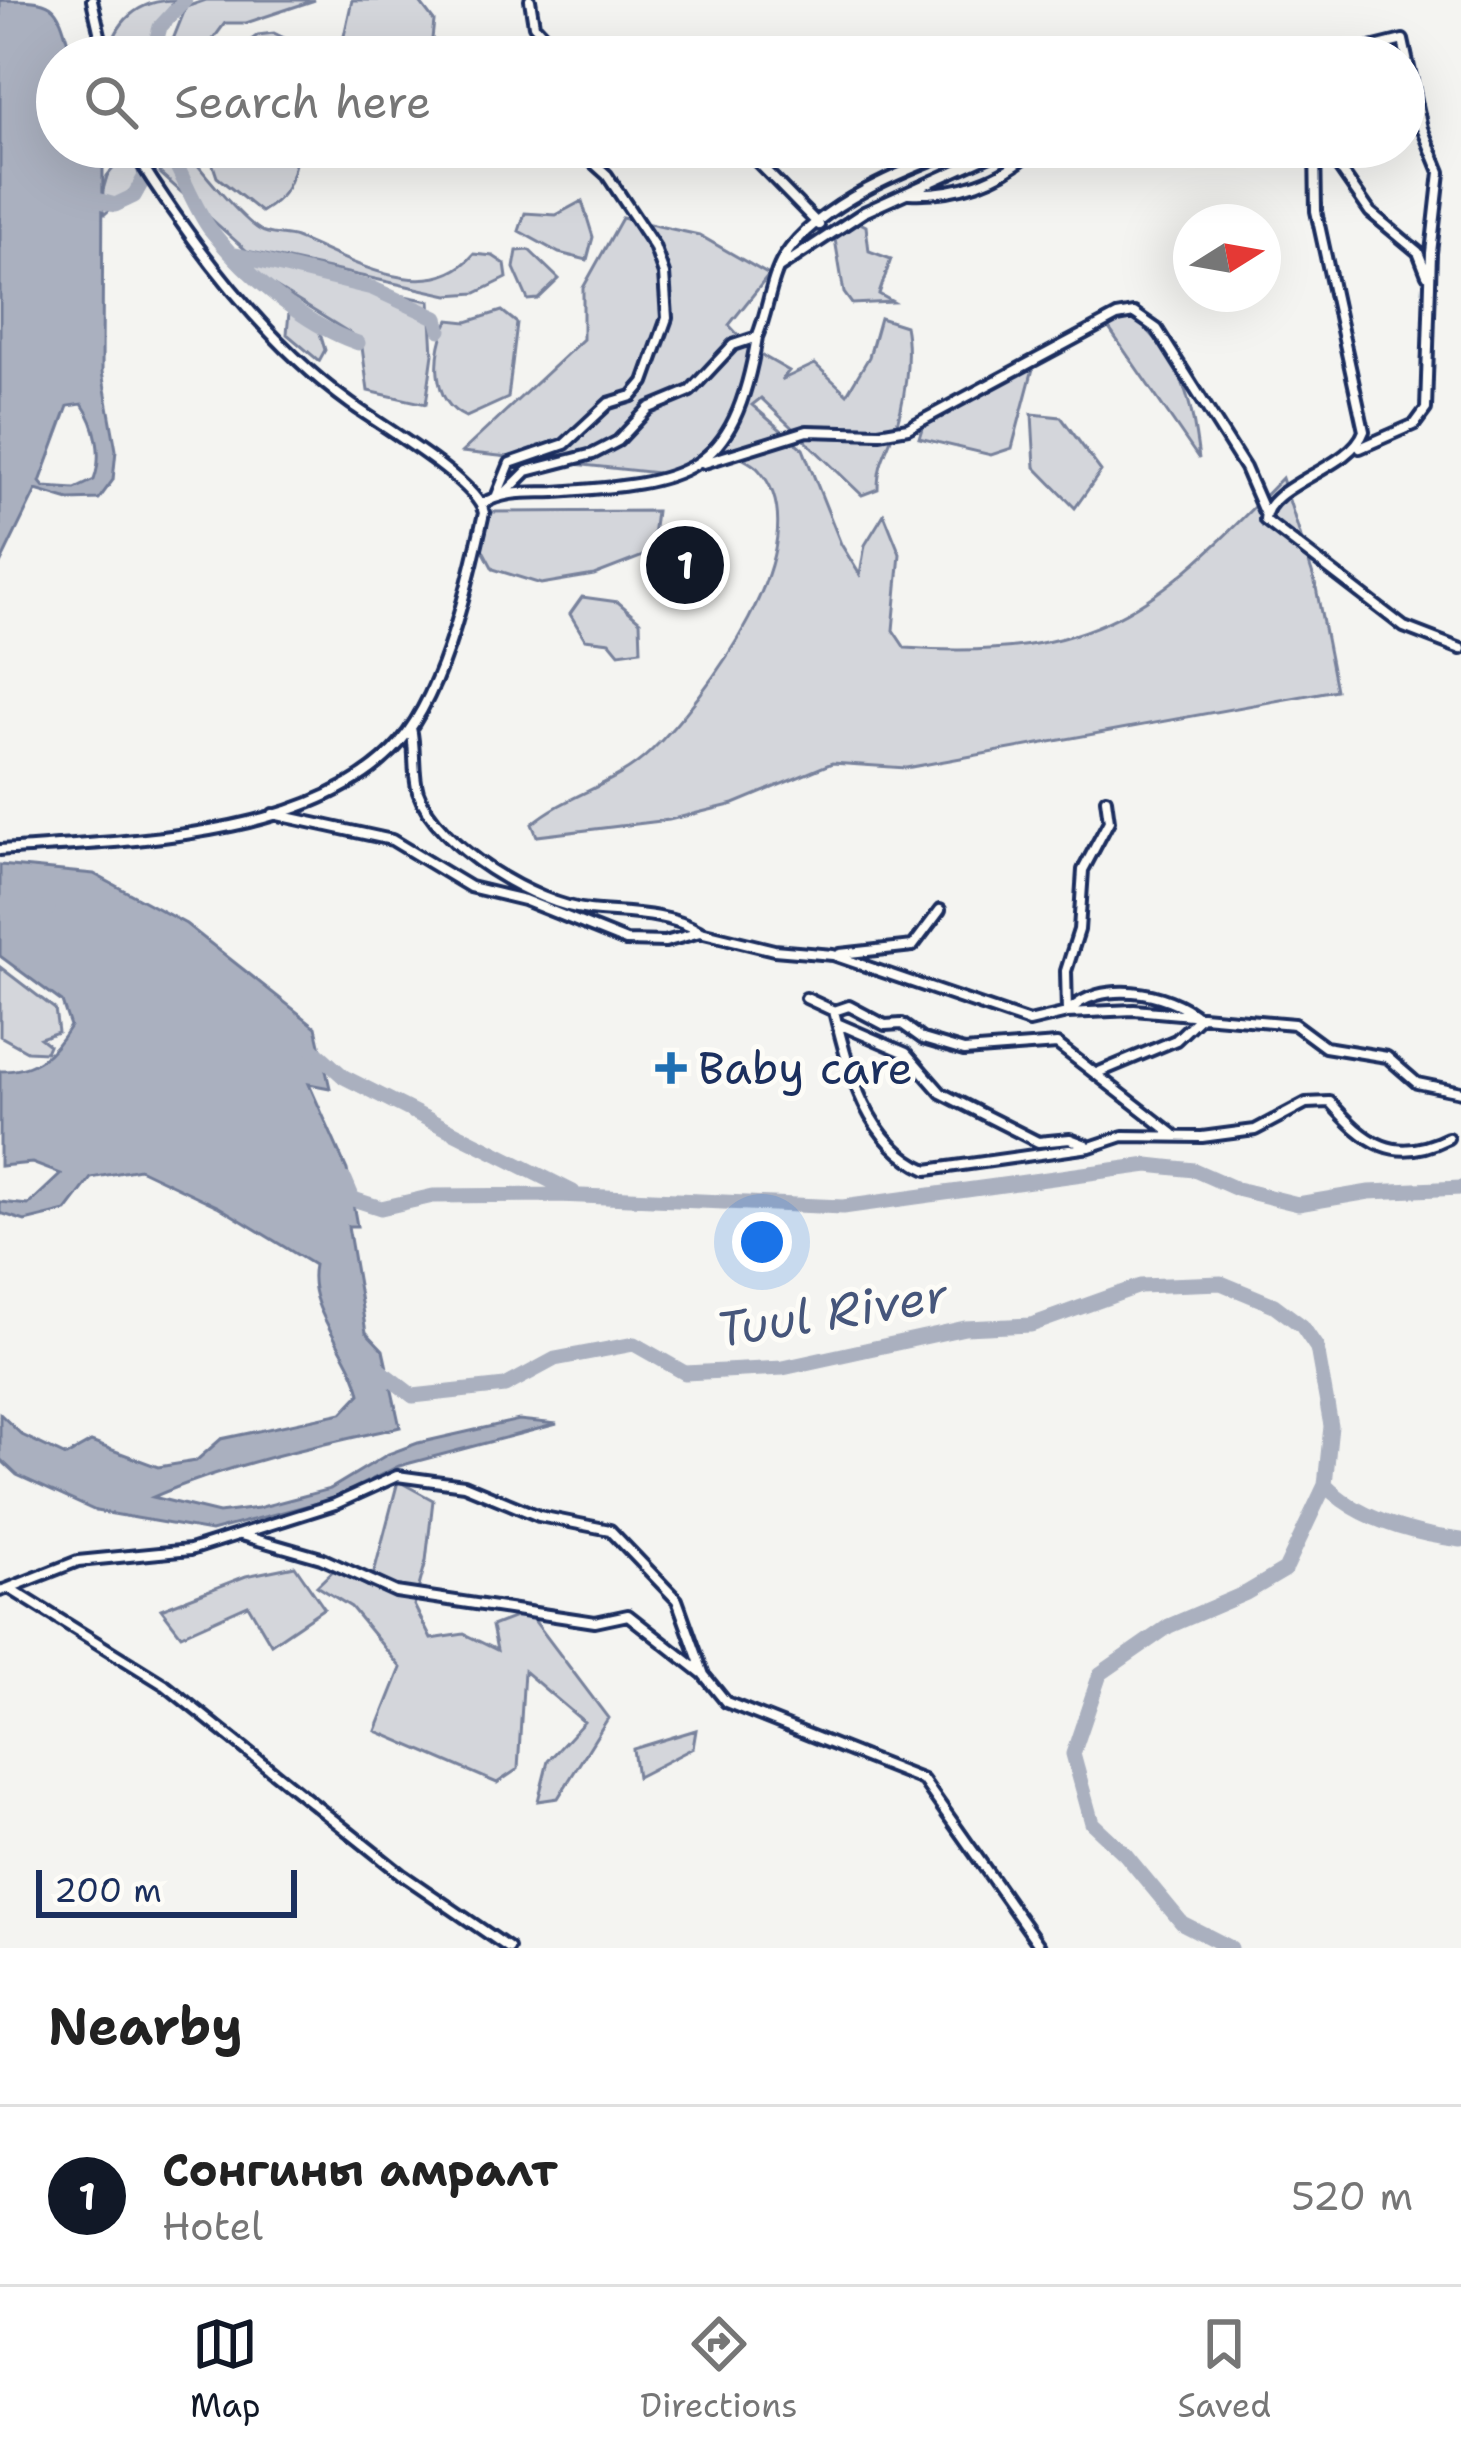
<!DOCTYPE html>
<html lang="en">
<head>
<meta charset="utf-8">
<style>
	:root { --surface:#fff; --page:#f6f6f6; --text:#222; --muted:#767676; --line:#e0e0e0; --accent:#111827 }
	body { margin:0; font-family:"Shantell Sans",sans-serif; background:var(--page); color:var(--text) }
	.compass { position:absolute; left:1173px; top:204px; width:108px; height:108px; border-radius:50%; background:var(--surface); box-shadow:0 12px 48px #0002; rotate:79deg }
	.scale { position:absolute; left:36px; bottom:30px; width:261px; box-sizing:border-box; padding-left:12px; border:6px solid #1b2f5e; border-top:0; font-size:33px; line-height:42px; white-space:nowrap; color:#1b2f5e; -webkit-text-stroke:9px #fdfcf7; paint-order:stroke }
	.you { position:absolute; left:762px; top:1242px; width:42px; height:42px; margin:-30px; border:9px solid #fff; border-radius:50%; background:#1a73e8; box-shadow:0 0 0 18px #1a73e833 }
	.badge { display:grid; place-items:center; width:78px; height:78px; border-radius:50%; background:var(--accent); color:#fff; font-size:39px; font-weight:700 }
	.pin { position:absolute; translate:-50% -50%; border:6px solid #fff; box-shadow:0 3px 12px #0006 }
	.list { margin:0; padding:0; list-style:none }
	h2 { display:flex; justify-content:space-between; align-items:center; height:156px; margin:0; padding:0 48px; font-size:51px }
	h2 small { font-size:39px; font-weight:400; color:var(--muted) }
	.list li { display:grid; grid-template-columns:78px 1fr auto; gap:36px; align-items:center; box-sizing:border-box; height:180px; padding:0 48px; border-top:3px solid var(--line) }
	.list b { display:block; font-size:45px; white-space:nowrap }
	.list p { margin:0; font-size:39px; white-space:nowrap; color:var(--muted) }
	.list em { font-size:39px; font-style:normal; color:var(--muted) }
	.icon { flex:none; width:66px; height:66px; fill:none; stroke:currentColor; stroke-width:2; stroke-linecap:round; stroke-linejoin:round }
	.map { position:relative; flex:none; width:1461px; height:1948px; overflow:hidden }
	.search { position:absolute; background:var(--surface); box-shadow:0 12px 48px #0002; left:36px; right:36px; top:36px; height:132px; display:flex; align-items:center; gap:30px; box-sizing:border-box; padding:0 42px; border-radius:66px; color:var(--muted); font-size:45px }
	.sheet { height:336px; background:var(--surface) }
	nav { display:flex; justify-content:space-around; align-items:center; box-sizing:border-box; height:168px; border-top:3px solid var(--line); background:var(--surface); font-size:33px; color:var(--muted) }
	nav a { display:grid; justify-items:center; gap:6px }
	nav .on { color:var(--accent) }
	.map>svg:first-child { display:block }
</style>
</head>
<body>
<div class="map">
<svg width="1461" height="1948" viewBox="0 0 1461 1948">
	<rect width="100%" height="100%" fill="#f4f4f1"/>
	<filter id="ink" filterUnits="userSpaceOnUse"><feTurbulence type="fractalNoise" baseFrequency=".00833" numOctaves="2"/><feDisplacementMap in="SourceGraphic" scale="24" xChannelSelector="R" yChannelSelector="G"/><feConvolveMatrix kernelMatrix="1 2 1 2 8 2 1 2 1" color-interpolation-filters="sRGB"/></filter>
	<g filter="url(#ink)">
		<!-- green -->
		<path fill="#d4d6db" stroke="#78829c" stroke-width="3" d="M175,0L165,15L160,57H109C114,21 139,0 175,0Z
			M206,0H315L246,23H225L200,57H166L186,7Z
			M352,0H418L434,21L430,57L340,54Z
			M274,33L305,48L303,57H228L258,35Z
			M161,147H185C196,165 241,219 260,230C269,236 285,234 296,238C348,258 427,309 474,254L493,256L505,264L507,278L476,293L448,295L247,251L160,173Z
			M207,147H284L295,164C289,189 283,199 261,212L217,177Z
			M123,156L136,161L140,181L105,214L98,207L107,176Z
			M582,201L593,237L587,260L559,253L519,231L525,213L556,215Z
			M622,218L699,235L769,275L729,325L751,349L789,371L781,380L815,364L847,394L869,357L880,318L905,326C911,355 905,406 893,434C885,455 878,464 878,489L862,495L761,398L752,405L803,449L841,544L860,575L865,545L884,514L900,554L893,630L905,648C1095,661 1155,610 1282,478L1315,582L1336,690L906,768L832,763L734,804L669,820L537,836L532,824C569,793 615,786 650,752C703,701 824,542 759,470C749,459 725,451 711,443L676,475L462,452L583,339V288Z
			M854,220L866,226L869,251L891,259L879,294L893,302L852,304L844,293L834,233Z
			M529,250L559,279L538,299L528,300L514,268L517,251Z
			M243,256L297,275L430,301L433,354L426,404L368,391L361,340L243,267Z
			M502,311L517,323L508,398L466,417C430,402 433,350 449,320L467,322Z
			M289,312L317,323L325,350L319,361L287,334Z
			M1133,316C1182,359 1191,396 1199,459L1104,321Z
			M1035,361L1012,448L991,455L919,438L927,412L971,398Z
			M1032,414L1061,417L1101,471L1075,508L1035,467Z
			M656,511L651,553L594,575L541,584L493,569L477,539L491,512Z
			M582,597L618,602L640,621L641,650L619,653L610,642L585,639L570,614Z
			M0,967L55,1009L58,1032L40,1038L49,1045L46,1052L27,1051L0,1036Z
			M398,1481L433,1500L426,1561L414,1605L431,1639L464,1634L497,1650L492,1626L528,1612L608,1718L558,1798L538,1801L548,1761L584,1722L524,1671L518,1769L497,1783L376,1731L401,1668L351,1607L317,1586L338,1566L370,1588Z
			M295,1566L324,1608L271,1644L248,1605L181,1635L161,1609L246,1576Z
			M696,1730L693,1748L637,1777L633,1749Z"/>
		<!-- water -->
		<path fill="#aab0bf" stroke="#717c98" stroke-width="3" fill-rule="evenodd" d="M0,0C59,0 56,1 72,57H57V147H97L103,165L102,372L116,450L113,480L99,499L69,500L36,490L0,564ZM82,404C97,426 103,455 94,480L75,489L44,487L40,482L68,406Z
			M0,865L94,874L186,924L316,1027L330,1088L309,1084L347,1170L357,1226H348L366,1332L383,1350L400,1427C316,1446 231,1463 153,1497L219,1513L258,1508L330,1489L388,1454L418,1443L519,1420L557,1424L399,1466L332,1499L211,1531L96,1511L17,1475L0,1459V1414L22,1435L66,1456L91,1442L158,1467L196,1461L221,1439L342,1413L360,1394C351,1351 305,1310 314,1265L219,1207L139,1169L91,1178L66,1211L25,1221L0,1213V1202L28,1205L61,1174L32,1163L0,1166V1071C36,1071 52,1055 70,1026L62,1002L0,956Z"/>
		<g fill="none" stroke-linecap="round" stroke-linejoin="round">
			<!-- river -->
			<path stroke="#aab0bf" stroke-width="15" d="M152,57L160,27L185,0
				M147,147L170,154C184,177 194,207 210,229C244,273 304,325 358,343
				M83,196L115,205L134,196L144,178
				M236,255L372,288L437,318L440,330
				M0,906L48,909
				M312,1048L344,1077L573,1192
				M345,1180L353,1199L381,1208L433,1196L558,1195L843,1207L1148,1165L1194,1170L1237,1189L1298,1204L1369,1192L1461,1188
				M374,1366L413,1396L505,1386L555,1359L634,1344L685,1373L783,1368L965,1328L1031,1325L1140,1286L1221,1283L1274,1305L1302,1326L1317,1348L1331,1426L1325,1485L1285,1570L1246,1593L1169,1626L1100,1674L1073,1754L1092,1823L1125,1854L1182,1923L1231,1948
				M1325,1485C1359,1520 1413,1534 1461,1540"/>
			<!-- minor casing -->
			<g stroke="#1b2f5e" stroke-width="16">
				<path id="minor" d="M92,0L105,57
					M530,0L534,25L545,37L606,44L635,57
					M1290,57H1335
					M1334,57L1403,40L1422,128L1440,172L1431,253L1426,409L1415,424L1360,448
					M743,147L819,225
					M1315,147L1316,211L1364,431C1351,469 1265,485 1265,520L1404,627L1461,649
					M1325,147L1370,212L1418,252L1427,275
					M909,193C956,195 1003,181 1036,147
					M779,268L864,212L1008,147
					M704,463L807,431L879,433L908,428L1117,316L1134,313L1157,329L1245,468L1264,512
					M505,493L527,471L593,454L618,441L649,408L690,391L733,345L757,337C768,312 770,280 784,257C819,203 908,168 966,147
					M497,495L510,463L565,444L609,403L632,396L644,382L667,318L664,274L654,246L607,175L576,147
					M482,504C506,490 528,493 555,492C686,483 734,477 757,337
					M411,728C416,749 412,772 418,792C436,846 536,905 589,910C626,914 666,912 699,931
					M273,814L392,840L470,887L524,900L626,941L665,942L700,932L774,950L833,955L1029,1022L1067,1013L1134,1010L1294,1024L1325,1047L1387,1057L1417,1083L1461,1092
					M0,850C120,841 302,840 392,751C444,700 468,582 484,513C478,482 380,425 351,404C263,341 188,239 131,147
					M840,954L913,946L940,910
					M806,998L834,1011L849,1006L885,1025L902,1024L923,1039L964,1051L1057,1044L1173,1134
					M834,1011C849,1071 866,1143 927,1170L1090,1147L1123,1136L1202,1137L1255,1130L1306,1103L1330,1102C1366,1143 1394,1165 1448,1138
					M1068,1012C1098,979 1168,990 1199,1018L1176,1040L1097,1073
					M1067,1013L1066,971L1079,930L1083,870L1109,821L1106,799
					M839,1024L906,1053L941,1093L1038,1142L1070,1139L1086,1145
					M241,1535L321,1558L396,1592L595,1622L628,1615L702,1673
					M9,1588L78,1561L190,1550L335,1504L397,1476L464,1485L539,1516L610,1530L677,1600L704,1675L726,1702L923,1780L1041,1948
					M0,1591L9,1588L165,1685L401,1874L509,1948"/>
			</g>
			<!-- minor -->
			<use href="#minor" stroke="#fdfcf7" stroke-width="8"/>
		</g>
	</g>
	<!-- markers -->
	<path fill="#1f6fb2" stroke="#fdfcf7" stroke-width="4.5" d="M665 1050h12v12h12v12h-12v12h-12v-12h-12v-12h12z"/>
	<g text-anchor="middle" stroke-width="10" stroke-linejoin="round" paint-order="stroke">
		<!-- poi labels -->
		<g font-size="45" fill="#1b2f5e" stroke="#fdfcf7" text-anchor="start">
			<text x="698" y="1084">Baby care</text>
		</g>
		<!-- water labels -->
		<g font-size="48" font-style="italic" fill="#46567b" stroke="#fdfcf7">
			<text transform="translate(832 1312) rotate(-9)" y="17">Tuul River</text>
		</g>
	</g>
</svg>
<svg class="compass" viewBox="-18 -18 36 36"><path d="M0-13l5 13h-10z" fill="#e53935"/><path d="M0 13l5-13h-10z" fill="#767676"/></svg>
<div class="scale">200 m</div>
<div class="you"></div>
<div class="pin badge" style="left:685px;top:565px">1</div>
<div class="search"><svg class="icon" aria-label="search" viewBox="0 0 24 24"><circle cx="10" cy="10" r="6"/><path d="M15 15l6 6"/></svg>Search here</div>
</div>
<section class="sheet">
<h2>Nearby<small></small></h2>
<ul class="list">
<li><span class="badge">1</span><div><b>Сонгины амралт</b><p>Hotel</p></div><em>520 m</em></li>
</ul>
</section>
<nav>
<a class="on"><svg class="icon" aria-label="map" viewBox="0 0 24 24"><path d="M3 6l6-2 6 2 6-2v14l-6 2-6-2-6 2zM9 4v14M15 6v14"/></svg>Map</a>
<a><svg class="icon" aria-label="directions" viewBox="0 0 24 24"><path d="M12 3l9 9-9 9-9-9zM9 14v-3h6M13 9l2 2-2 2"/></svg>Directions</a>
<a><svg class="icon" aria-label="saved" viewBox="0 0 24 24"><path d="M7 4h10v16l-5-4-5 4z"/></svg>Saved</a>
</nav>
</body>
</html>
